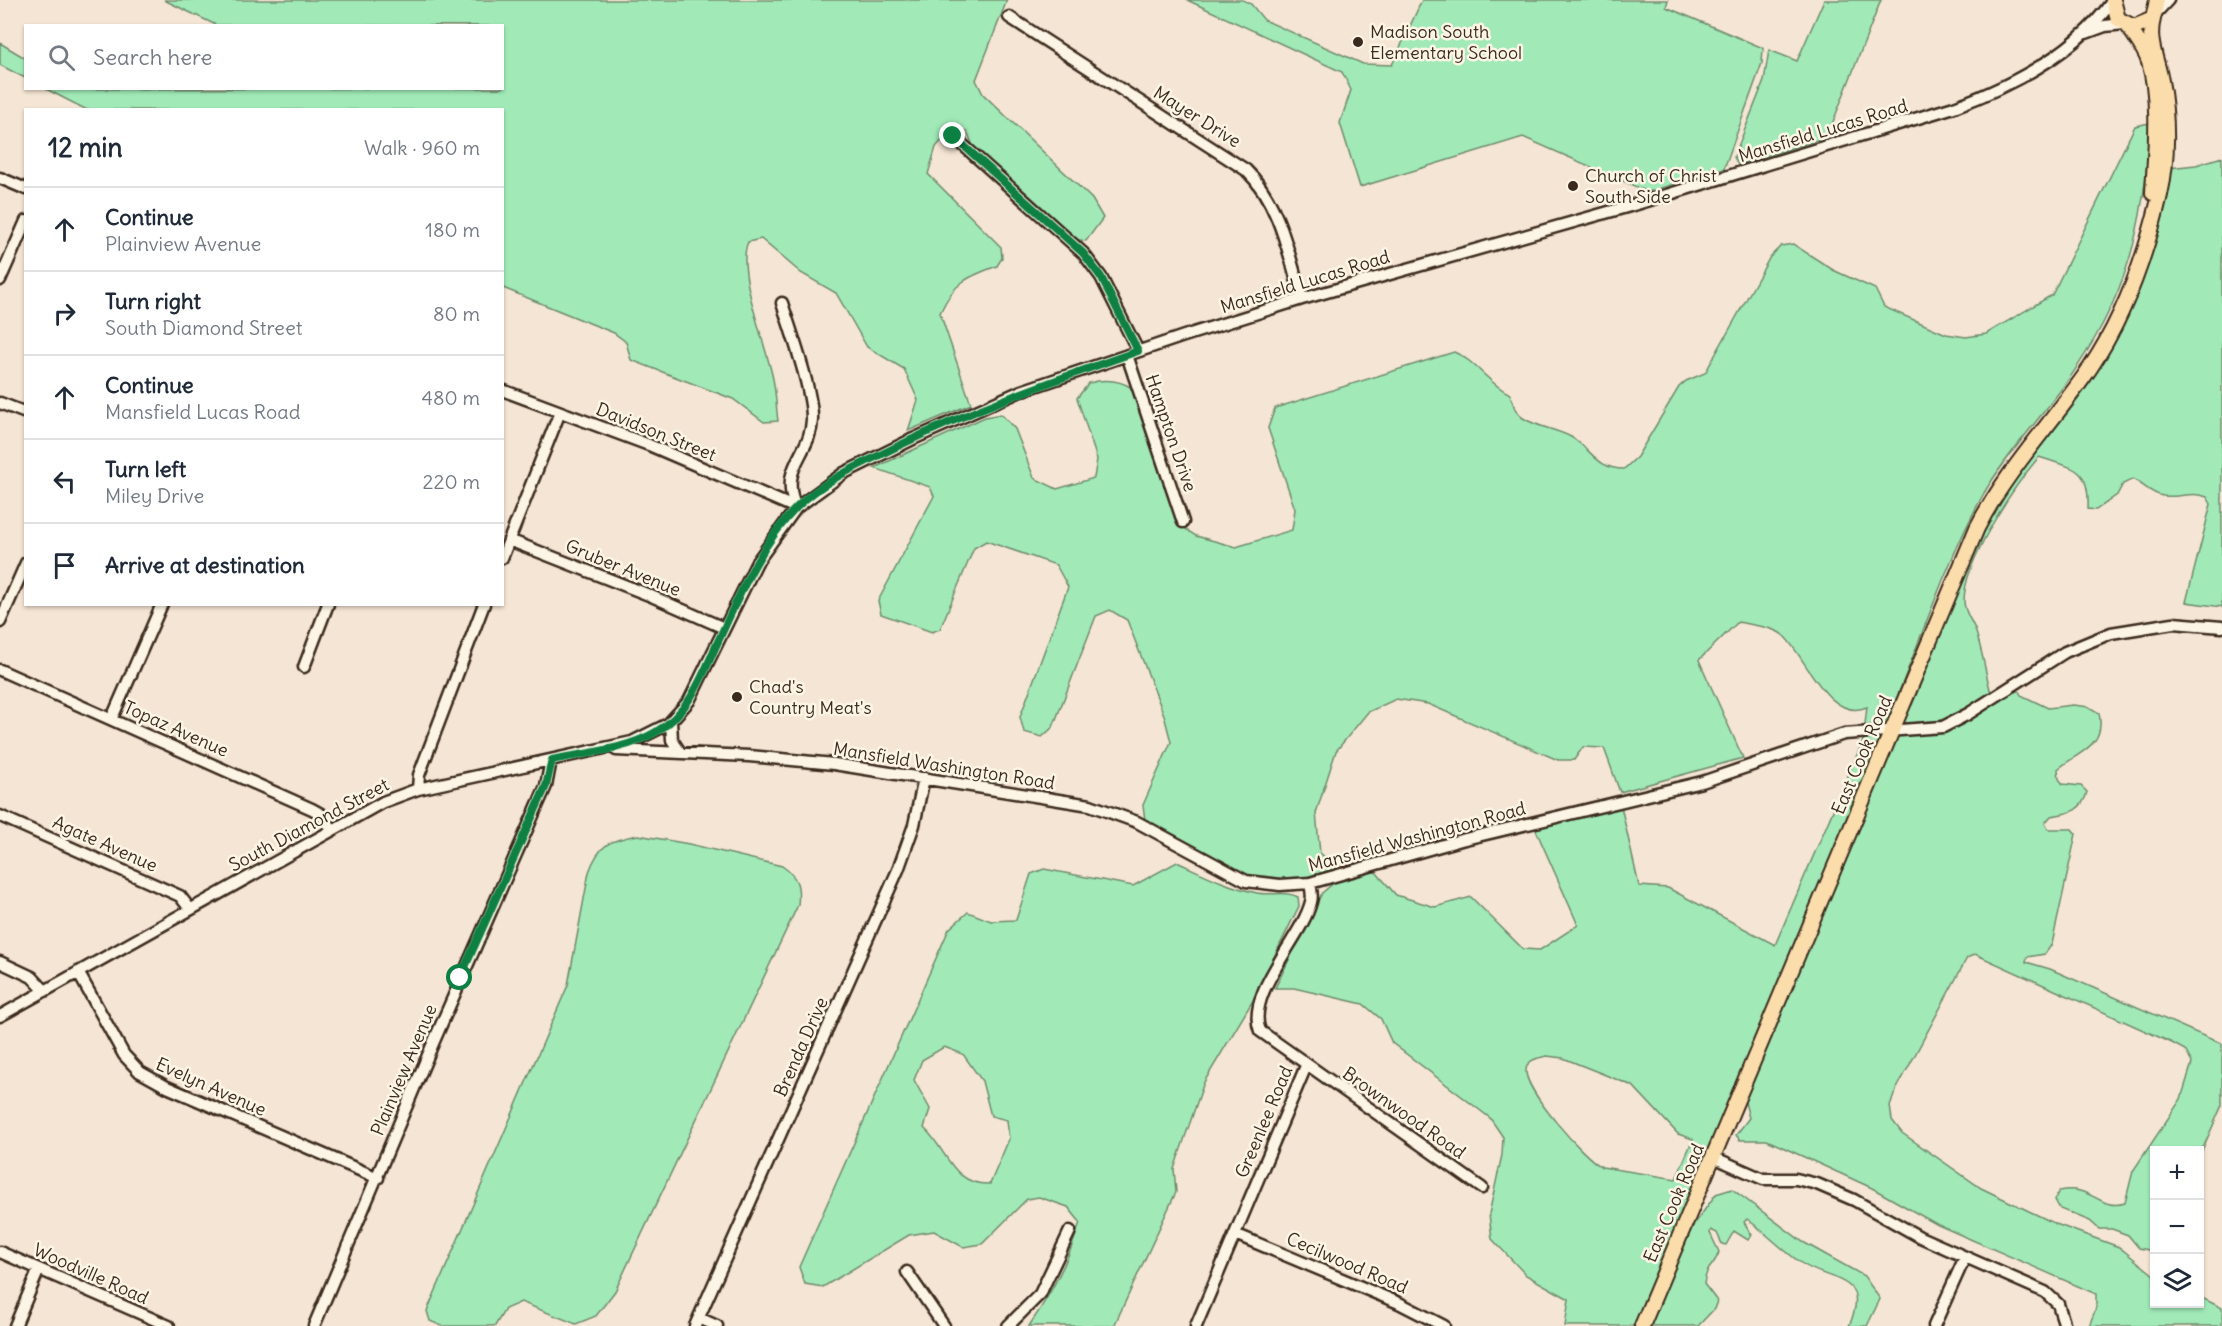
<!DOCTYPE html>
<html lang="en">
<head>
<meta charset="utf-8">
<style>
	:root { --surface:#fff; --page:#f6f6f7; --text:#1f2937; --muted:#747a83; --line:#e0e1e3 }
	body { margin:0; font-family:Delius,sans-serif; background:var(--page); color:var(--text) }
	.controls { position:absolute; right:18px; bottom:18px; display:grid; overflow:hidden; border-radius:0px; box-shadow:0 2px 4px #0004 }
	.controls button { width:54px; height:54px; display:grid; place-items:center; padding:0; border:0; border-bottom:2px solid var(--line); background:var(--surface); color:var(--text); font:30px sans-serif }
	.stop { position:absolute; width:18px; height:18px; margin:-14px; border:4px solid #0b8043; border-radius:50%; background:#fff }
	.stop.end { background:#0b8043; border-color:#fff; box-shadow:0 2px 6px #0008 }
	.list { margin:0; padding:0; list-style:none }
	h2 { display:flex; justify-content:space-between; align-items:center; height:78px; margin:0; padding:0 24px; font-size:26px }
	h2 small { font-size:20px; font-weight:400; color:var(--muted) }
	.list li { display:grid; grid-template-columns:39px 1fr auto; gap:18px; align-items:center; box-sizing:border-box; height:84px; padding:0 24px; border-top:2px solid var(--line) }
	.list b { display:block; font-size:22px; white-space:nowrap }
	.list p { margin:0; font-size:20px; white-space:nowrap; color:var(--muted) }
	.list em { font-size:20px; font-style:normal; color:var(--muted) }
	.icon { flex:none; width:33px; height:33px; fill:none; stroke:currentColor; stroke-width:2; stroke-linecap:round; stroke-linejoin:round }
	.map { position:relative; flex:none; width:2222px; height:1326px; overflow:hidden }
	.search { position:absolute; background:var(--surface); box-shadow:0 2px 4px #0004; left:24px; top:24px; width:480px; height:66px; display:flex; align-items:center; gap:15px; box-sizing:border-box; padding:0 21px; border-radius:0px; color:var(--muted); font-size:22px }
	.panel { position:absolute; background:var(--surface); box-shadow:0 2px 4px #0004; left:24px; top:108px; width:480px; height:498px; border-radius:0px }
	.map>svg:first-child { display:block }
</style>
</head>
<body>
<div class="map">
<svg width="2222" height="1326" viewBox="0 0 2222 1326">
	<rect width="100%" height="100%" fill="#f5e5d4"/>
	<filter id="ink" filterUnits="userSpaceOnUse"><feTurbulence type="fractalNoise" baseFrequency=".0167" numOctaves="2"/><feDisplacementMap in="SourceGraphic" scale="12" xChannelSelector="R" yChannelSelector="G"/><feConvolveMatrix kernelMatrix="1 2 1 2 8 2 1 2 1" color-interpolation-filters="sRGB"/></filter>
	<g filter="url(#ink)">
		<!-- green -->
		<path fill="#a1eab8" stroke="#6e8a6b" stroke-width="1.5" fill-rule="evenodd" d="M164,0H1007L976,80L983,94L1092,199L1103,218L1086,241L1074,239L973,146L967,131L952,129L936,147L928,174L1001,247L1002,258L997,266C967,277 954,282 940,313L971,404L908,431L918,400L904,369L867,347L836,293L801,273L761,239L748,242C735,269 767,347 773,379C776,393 776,407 778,421L764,422L733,399L631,360L626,342L614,333L503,288L502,110H87L46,89L502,88V26L216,25Z
			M1187,0H1243L1251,4L1264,20L1363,64L1392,65L1422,0H1668L1666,7L1763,48L1762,63L1724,169L1648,192L1523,137L1360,187L1340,123L1351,90L1342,72Z
			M1824,0H1881L1827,137L1738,165L1734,157L1764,81L1769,50L1797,61Z
			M0,43L25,58V78L0,65Z
			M2150,123C2145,227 2127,298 2066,383C2039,420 2007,454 1984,493C1947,560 1922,636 1893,707L1912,705C1940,637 1963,564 2002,500C2025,461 2058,428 2084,391C2132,326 2159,248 2169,168L2196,165L2222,157V607L2186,602L2211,504L2207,497C2193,491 2178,498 2163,496C2151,494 2144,485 2133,479L2123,484L2117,495L2096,510L2088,509C2090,466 2074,469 2039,457C2013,487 1964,561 1964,601C1964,611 1970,618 1974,627C1982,647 1985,672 1991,693L1996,701L2017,688L2021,695L2048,708L2073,705L2089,707L2099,713C2106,746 2080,751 2058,769L2059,779L2063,784L2081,786L2087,792C2082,812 2069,813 2051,816L2045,823L2048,829H2072L2076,834L2052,944L2045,954L2027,957L2026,962L2050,969L2222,1044V1105L2200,1155V1150H2154V1247L2148,1250L2139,1248L2128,1235L2112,1229H2099L2090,1221L2060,1209L2055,1200L2059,1191C2093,1184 2099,1211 2125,1203L2133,1171L2181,1099L2192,1063L2185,1050L2172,1043L1975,954L1967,958L1894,1094L1890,1106L1892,1120L1902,1133L1981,1188L2056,1224L2119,1247L2154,1275V1304H2200V1297L2222,1308V1326H2089L2096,1308V1294L1938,1225L1872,1188L1767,1140H1740L1736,1135L1749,1118L1744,1098L1892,747L1874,761L1635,1326H1565L1569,1299L1526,1275L1492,1239L1489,1214L1502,1155L1503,1137L1490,1118L1392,1043L1381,1019L1363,1004L1294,988H1275L1322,893L1344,874L1376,872L1396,895L1435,907L1471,897L1523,949L1540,950L1578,925L1535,828L1621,806L1639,886L1668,888L1775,945L1863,741L1867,707C1829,723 1806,657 1784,636C1775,627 1751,625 1738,622L1699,660L1743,758L1620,792L1604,748L1583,747L1574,760H1558L1428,704L1396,699L1368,712L1336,751L1316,813L1320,853L1338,868C1317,875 1296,881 1274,881C1237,881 1177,839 1145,820L1143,805L1171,742L1164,715L1127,620L1110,610L1096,616L1053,727L1042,737L1024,732L1020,717L1068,587L1056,565L986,541L974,548L940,629L932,632L881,614L878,601L934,496L930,487L874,468L985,417L1001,414L1015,429L1034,478L1057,489L1094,478L1097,459L1077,398L1089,383C1104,379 1118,379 1132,388L1177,520L1181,526L1196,536L1236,547L1292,530L1295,509L1268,428L1275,408L1454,352C1475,360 1488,384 1510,394C1513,403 1515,413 1523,418C1537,427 1556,429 1571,437C1592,449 1596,469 1624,469L1637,457L1679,387L1686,381L1705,373L1770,257L1781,246L1793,244L1833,270L1875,289L1884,307L1946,334L1966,337L1986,334L2052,295L2135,126ZM1547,1056L1563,1058L1633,1086L1678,1134L1693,1139L1676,1179L1602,1167C1584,1158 1524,1090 1526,1070C1527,1059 1539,1058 1547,1056Z
			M638,835L689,844L782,866C798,877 800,886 798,905L615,1291L596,1316L576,1324L521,1302L505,1309L495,1326H442L430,1321L427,1311L568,985L589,872C599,844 610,840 638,835Z
			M1177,862C1203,874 1228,887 1257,893C1271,896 1285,890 1298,897L1299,906L1252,1002L1204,1082L1174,1169L1176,1192L1114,1326H1029C1051,1294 1069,1260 1080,1222L1068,1207L1039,1197L1027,1199L982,1244L963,1247L934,1231L909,1235L823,1287L805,1284L799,1267L949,929L968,912L991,921L1016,920L1031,874L1044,869L1133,886ZM944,1047L963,1054L982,1081L991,1116L1007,1120L1009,1139L990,1184C952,1186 947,1149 924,1128L930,1109L914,1080L922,1060Z
			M1732,1189L1803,1242L1864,1276L1880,1299L1867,1326H1849C1872,1274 1830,1283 1801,1263C1782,1250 1766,1233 1747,1219L1744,1222L1752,1235L1748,1240L1734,1231L1726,1245L1722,1244L1717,1233L1711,1230L1710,1233L1719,1252C1715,1266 1706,1265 1704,1284L1717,1301L1714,1309L1698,1326H1648L1693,1219L1696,1222L1716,1194Z"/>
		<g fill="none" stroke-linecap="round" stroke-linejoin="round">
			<!-- minor casing -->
			<g stroke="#3b2a1e" stroke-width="15">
				<path id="minor" d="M2155,14L2168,0
					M1009,17L1246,170C1280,203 1289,256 1302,299
					M2086,33L2105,26L2124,24
					M953,136L1083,253L1101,277L1138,351
					M0,178L26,189
					M0,280L26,221
					M782,303C791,331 813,392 812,420C811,454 778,467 796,508
					M1127,355L1183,522
					M502,390L649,445L796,508
					M0,403L26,413
					M509,540L649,595L724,628
					M502,558L560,412
					M0,622L26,563
					M304,667L328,604
					M0,670L312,809L321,814L332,829
					M112,718L162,604
					M671,721L672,740L680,752
					M616,750L749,756L834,764L1090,805L1137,822L1246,881L1280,885L1310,883L1461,840L1702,782L1844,734L1943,727L1968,714L2065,652L2111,633L2173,623L2222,627
					M418,789L419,775L484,604
					M0,816L180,896L190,909
					M1310,883C1311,889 1313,896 1311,902C1302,938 1245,994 1260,1031L1482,1188
					M0,962L32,977L45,991
					M78,972L124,1055L140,1072L167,1087L378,1178
					M0,1016L383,802L418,789L632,742L668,724L689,701L757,562L796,508L844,473L913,439L1021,391L1184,336L1302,299L1637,204L1954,107C2011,86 2077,52 2113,0
					M1713,1157L1763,1179H1796L1817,1184L1854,1200L1920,1237L2045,1292L2058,1304L2065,1326
					M1235,1234L1399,1303L1444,1326
					M0,1252L169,1326
					M907,1272L944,1326
					M699,1318L717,1326
					M15,1326L39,1269
					M314,1326L434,1041L546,786L551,760
					M695,1326L898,870L914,825L924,778
					M1008,1326L1040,1294L1070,1231
					M1196,1326L1306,1066
					M1934,1326L1965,1257"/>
			</g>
			<!-- major casing -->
			<g stroke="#3b2a1e" stroke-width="18">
				<path id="major" d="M2113,0L2118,19L2134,27L2153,19L2157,0
					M2128,26C2135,37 2145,49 2149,62C2161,101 2155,153 2153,193
					M1642,1326L1977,528C2007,469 2053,422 2090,368C2125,316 2146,255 2160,195C2168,159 2168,117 2161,81C2157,59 2147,41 2153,19"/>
			</g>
			<!-- minor -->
			<use href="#minor" stroke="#fcf5e5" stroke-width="10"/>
			<!-- major -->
			<use href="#major" stroke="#fbddab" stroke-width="14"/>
		</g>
	</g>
	<g fill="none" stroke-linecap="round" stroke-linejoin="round" filter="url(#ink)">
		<!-- route -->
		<path stroke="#0b8043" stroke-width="8" d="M460,978L546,786L552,760C586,753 626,750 656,732C692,711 704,671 721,635C741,591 762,542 797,507C824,480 860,465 894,448C973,409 1055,380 1138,351L1101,277L1083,253L953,136"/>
	</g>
	<!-- markers -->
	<g fill="#3b2a1e" stroke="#fcf5e5" stroke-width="2">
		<circle cx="1358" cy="42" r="6"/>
		<circle cx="1573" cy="186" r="6"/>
		<circle cx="737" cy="697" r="6"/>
	</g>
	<g text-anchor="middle" stroke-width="5" stroke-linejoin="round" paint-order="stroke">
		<!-- poi labels -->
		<g font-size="18" fill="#3b2a1e" stroke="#fcf5e5" text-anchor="start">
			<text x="1370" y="38">Madison South<tspan x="1370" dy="21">Elementary School</tspan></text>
			<text x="1585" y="182">Church of Christ<tspan x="1585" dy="21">South Side</tspan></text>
			<text x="749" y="693">Chad's<tspan x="749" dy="21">Country Meat's</tspan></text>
		</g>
		<!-- street labels -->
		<g font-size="18" fill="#3b2a1e" stroke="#fcf5e5">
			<text transform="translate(1197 117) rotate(32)" y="6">Mayer Drive</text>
			<text transform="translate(1823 131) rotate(-17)" y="6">Mansfield Lucas Road</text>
			<text transform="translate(1305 282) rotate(-17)" y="6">Mansfield Lucas Road</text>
			<text transform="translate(656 432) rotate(22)" y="6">Davidson Street</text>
			<text transform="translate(1171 433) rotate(71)" y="6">Hampton Drive</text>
			<text transform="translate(623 568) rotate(22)" y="6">Gruber Avenue</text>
			<text transform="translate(176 729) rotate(24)" y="6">Topaz Avenue</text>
			<text transform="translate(1862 755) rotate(-67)" y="6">East Cook Road</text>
			<text transform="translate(944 766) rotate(9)" y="6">Mansfield Washington Road</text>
			<text transform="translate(309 825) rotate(-28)" y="6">South Diamond Street</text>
			<text transform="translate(1417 837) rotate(-15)" y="6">Mansfield Washington Road</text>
			<text transform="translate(105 844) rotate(24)" y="6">Agate Avenue</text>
			<text transform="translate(801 1047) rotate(-66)" y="6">Brenda Drive</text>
			<text transform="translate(404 1070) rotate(-67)" y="6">Plainview Avenue</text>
			<text transform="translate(211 1087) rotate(24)" y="6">Evelyn Avenue</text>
			<text transform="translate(1404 1113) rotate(35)" y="6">Brownwood Road</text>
			<text transform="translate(1264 1122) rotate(-67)" y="6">Greenlee Road</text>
			<text transform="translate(1674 1203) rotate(-67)" y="6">East Cook Road</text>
			<text transform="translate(1347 1263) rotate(23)" y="6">Cecilwood Road</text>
			<text transform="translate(91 1274) rotate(24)" y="6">Woodville Road</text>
		</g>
	</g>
</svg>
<div class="controls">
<button>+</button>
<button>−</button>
<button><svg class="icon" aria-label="layers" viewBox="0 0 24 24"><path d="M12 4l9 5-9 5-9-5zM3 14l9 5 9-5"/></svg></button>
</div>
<div class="stop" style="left:460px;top:978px"></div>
<div class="stop end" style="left:953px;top:136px"></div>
<div class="search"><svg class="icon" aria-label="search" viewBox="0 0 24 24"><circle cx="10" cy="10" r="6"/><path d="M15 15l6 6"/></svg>Search here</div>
<section class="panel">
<h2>12 min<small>Walk · 960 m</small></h2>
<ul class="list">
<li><svg class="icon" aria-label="ahead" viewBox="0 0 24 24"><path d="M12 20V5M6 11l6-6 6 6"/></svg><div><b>Continue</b><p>Plainview Avenue</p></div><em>180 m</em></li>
<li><svg class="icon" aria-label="right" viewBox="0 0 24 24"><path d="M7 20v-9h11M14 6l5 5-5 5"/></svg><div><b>Turn right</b><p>South Diamond Street</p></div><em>80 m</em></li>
<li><svg class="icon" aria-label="ahead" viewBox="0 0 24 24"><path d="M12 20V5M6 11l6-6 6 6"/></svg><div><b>Continue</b><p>Mansfield Lucas Road</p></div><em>480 m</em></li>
<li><svg class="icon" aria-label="left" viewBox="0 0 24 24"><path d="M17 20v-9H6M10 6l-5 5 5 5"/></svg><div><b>Turn left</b><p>Miley Drive</p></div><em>220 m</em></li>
<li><svg class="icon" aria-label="arrive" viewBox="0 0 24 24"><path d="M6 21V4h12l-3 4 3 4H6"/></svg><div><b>Arrive at destination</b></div></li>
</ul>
</section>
</div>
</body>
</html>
